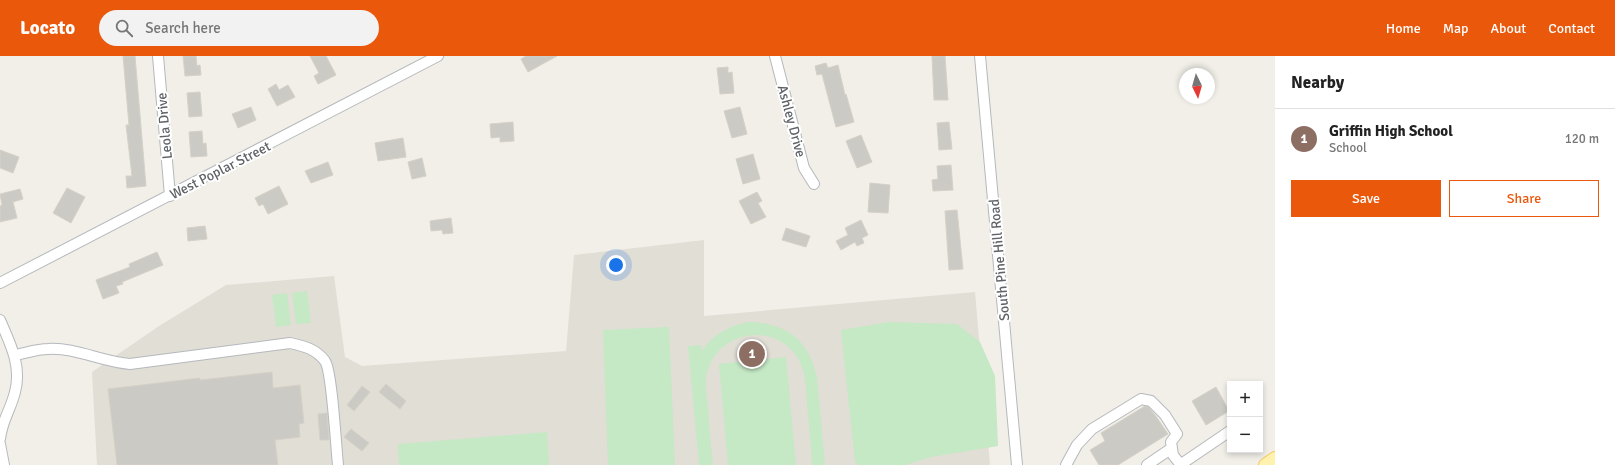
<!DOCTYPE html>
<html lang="en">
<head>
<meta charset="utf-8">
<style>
	:root { --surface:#fff; --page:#f2f2f2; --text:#222; --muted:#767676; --line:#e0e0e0; --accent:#ea580c }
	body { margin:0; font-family:Signika,sans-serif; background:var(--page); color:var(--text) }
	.controls { position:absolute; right:12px; bottom:12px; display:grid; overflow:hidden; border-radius:0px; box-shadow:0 2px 6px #0003 }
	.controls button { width:36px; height:36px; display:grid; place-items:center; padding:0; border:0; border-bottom:1px solid var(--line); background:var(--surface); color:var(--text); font:20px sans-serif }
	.compass { position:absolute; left:1179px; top:12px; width:36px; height:36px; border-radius:50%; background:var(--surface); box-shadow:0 2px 6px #0003; rotate:175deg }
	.you { position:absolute; left:616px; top:209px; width:14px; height:14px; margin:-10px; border:3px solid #fff; border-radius:50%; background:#1a73e8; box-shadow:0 0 0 6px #1a73e833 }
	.badge { display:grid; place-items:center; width:26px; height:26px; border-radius:50%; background:var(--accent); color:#fff; font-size:13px; font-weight:700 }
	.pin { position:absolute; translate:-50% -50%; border:2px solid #fff; box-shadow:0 1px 4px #0006 }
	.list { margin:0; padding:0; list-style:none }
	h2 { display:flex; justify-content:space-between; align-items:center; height:52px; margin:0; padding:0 16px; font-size:17px }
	h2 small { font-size:13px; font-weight:400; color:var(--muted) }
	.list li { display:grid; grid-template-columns:26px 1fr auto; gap:12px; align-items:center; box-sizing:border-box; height:60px; padding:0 16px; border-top:1px solid var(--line) }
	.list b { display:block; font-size:15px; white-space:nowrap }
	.list p { margin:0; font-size:13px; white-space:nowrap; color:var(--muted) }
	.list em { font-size:13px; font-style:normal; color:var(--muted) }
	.actions { display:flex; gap:8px; padding:12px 16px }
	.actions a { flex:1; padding:9px 0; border:1px solid var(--accent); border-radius:0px; text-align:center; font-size:14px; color:var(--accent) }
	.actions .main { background:var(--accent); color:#fff }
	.icon { flex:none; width:22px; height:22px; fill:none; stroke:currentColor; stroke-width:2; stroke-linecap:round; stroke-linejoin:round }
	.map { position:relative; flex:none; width:1275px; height:409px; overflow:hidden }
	header { display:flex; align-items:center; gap:24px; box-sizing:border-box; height:56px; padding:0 20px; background:var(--accent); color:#fff }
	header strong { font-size:19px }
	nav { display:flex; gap:22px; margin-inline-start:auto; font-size:14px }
	.search { width:280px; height:36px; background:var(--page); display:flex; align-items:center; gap:10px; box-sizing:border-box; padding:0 14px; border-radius:22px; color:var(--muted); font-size:15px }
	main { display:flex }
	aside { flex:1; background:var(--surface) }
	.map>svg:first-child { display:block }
</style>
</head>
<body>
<header>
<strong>Locato</strong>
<div class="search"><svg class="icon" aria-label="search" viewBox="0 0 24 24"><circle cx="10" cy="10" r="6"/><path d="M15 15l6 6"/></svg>Search here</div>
<nav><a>Home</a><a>Map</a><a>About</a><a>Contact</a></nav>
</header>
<main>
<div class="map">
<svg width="1275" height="409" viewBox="0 0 1275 409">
	<rect width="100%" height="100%" fill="#f1efe8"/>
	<!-- education -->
	<path fill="#e1ded6" d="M704,184V260L975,236L990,409H97L92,316L159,270L226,229L334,220L345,301L362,310L566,295L574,199Z"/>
	<!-- green -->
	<path fill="#c5e8c5" d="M307,235L311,267L296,268L292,237Z
		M287,237L291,269L276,271L272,239Z
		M748,266C786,266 809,284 817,321L825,409H812C811,389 809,369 807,349C806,334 806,318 799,304C791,289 774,279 757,279C731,279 710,296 706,322C705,331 707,342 708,352C709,371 711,390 713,409H699L688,290L701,289L702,295C713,278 729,270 748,266Z
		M889,266L957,268L980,286L995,320L998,390L931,401L905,409H859L855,406L841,274Z
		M669,271L675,409H608L603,274Z
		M786,301L796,409H728L719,308Z
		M547,376L549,409H399L398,388Z"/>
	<!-- building -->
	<path fill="#cccac5" stroke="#d6d1c6" d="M123,0H135L146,130L127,132L126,120H132L126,69H129Z
		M183,0H196L197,10L200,9L201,19L185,20Z
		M310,0H326L336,19L318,28L314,20L319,17Z
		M526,0H557L528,16L521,3Z
		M932,0H945L948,44H934Z
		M826,7L828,12L838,9L845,39L846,38L854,66L836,71L822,18L817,19L815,10Z
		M728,11V17L732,16L734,37L720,38L717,12Z
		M276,28L279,34L288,29L295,41L277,50L268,33Z
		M200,36L202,60L189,61L187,37Z
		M251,51L256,64L238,72L232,58Z
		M740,51L747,78L732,82L724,55Z
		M513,66L514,85L500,86V81L491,82L490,68Z
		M949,66L952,93L939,94L937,67Z
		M202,75L203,88L206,87L207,100L191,101L189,76Z
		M861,79L872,106L857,112L846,85Z
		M403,82L406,101L378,105L375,87Z
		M0,94L19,101L13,117L0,112Z
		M753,98L760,123L743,128L736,103Z
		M422,102L426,120L412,123L408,106Z
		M328,106L333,119L311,127L305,115Z
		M951,109L953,134L933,135L932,124L938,123L937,110Z
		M870,127L890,129L888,157L868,156Z
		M279,130L288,148L268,158L263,148L259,150L255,142Z
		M67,132L85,141L71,167L53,157Z
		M20,133L23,143L13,146L17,162L0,166V150L2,149L0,138Z
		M757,136L762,145L758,147L766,161L751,168L739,145Z
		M957,154L963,213L949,214L945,155Z
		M451,162L453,177L443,178L442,174L431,175L430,165Z
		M861,164L868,179L862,182L864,187L857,190L855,186L841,194L836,185L848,179L845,172Z
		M205,170L207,183L188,185L187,172Z
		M786,172L810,180L806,191L782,184Z
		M157,196L163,209L122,226L123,228L116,230L119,237L103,243L96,224L130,211L129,208Z
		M272,316L273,332L300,329L304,367L299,368L300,381L275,384L278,409H117L108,333L200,322V324Z
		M386,328L406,345L400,353L379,336Z
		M362,330L370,336L354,355L347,349Z
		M1216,331L1229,355L1206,369L1192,345Z
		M1145,350L1148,351L1155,359L1168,378L1118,409H1099L1090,394L1105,385L1101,377Z
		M327,357L329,384H320L318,358Z
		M351,373L369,387L362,395L344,381Z"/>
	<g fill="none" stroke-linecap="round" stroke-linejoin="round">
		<!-- minor casing -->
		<g stroke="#b5b8bc" stroke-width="12">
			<path id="minor" d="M158,0L170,140
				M775,0L804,112L814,128
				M980,0L1017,409
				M0,227L438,0
				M0,264C10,287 22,310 15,336C11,353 2,364 0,383
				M15,299C26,297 37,293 48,293C74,291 103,306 130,308L290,287C304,290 316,293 325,305C332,315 336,391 338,409
				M0,388L4,409
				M1066,409L1077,389L1092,373L1141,343L1151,345L1165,359L1177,378L1171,386L1173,399L1181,409
				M1147,409L1172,392
				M1180,409L1230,375"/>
		</g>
		<!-- major casing -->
		<g stroke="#f2c960" stroke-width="14">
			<path id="major" d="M1265,409L1275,402"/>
		</g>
		<!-- minor -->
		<use href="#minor" stroke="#fff" stroke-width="10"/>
		<!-- major -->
		<use href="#major" stroke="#fff2af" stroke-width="12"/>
	</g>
	<g text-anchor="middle" stroke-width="4" stroke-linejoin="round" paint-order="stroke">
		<!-- street labels -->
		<g font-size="14" fill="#5f6368" stroke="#fff">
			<text transform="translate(792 65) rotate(75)" y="5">Ashley Drive</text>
			<text transform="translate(164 70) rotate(-95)" y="5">Leola Drive</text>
			<text transform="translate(220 114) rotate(-27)" y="5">West Poplar Street</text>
			<text transform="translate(999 204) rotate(-95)" y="5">South Pine Hill Road</text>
		</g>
	</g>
</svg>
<div class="controls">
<button>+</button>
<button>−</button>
</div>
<svg class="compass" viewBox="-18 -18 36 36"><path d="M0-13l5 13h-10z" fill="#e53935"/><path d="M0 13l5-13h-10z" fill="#767676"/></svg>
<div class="you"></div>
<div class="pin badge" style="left:752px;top:298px;background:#8d6e63">1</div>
</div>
<aside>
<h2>Nearby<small></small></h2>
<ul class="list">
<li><span class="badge" style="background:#8d6e63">1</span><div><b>Griffin High School</b><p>School</p></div><em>120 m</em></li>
</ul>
<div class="actions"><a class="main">Save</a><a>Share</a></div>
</aside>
</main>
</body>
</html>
